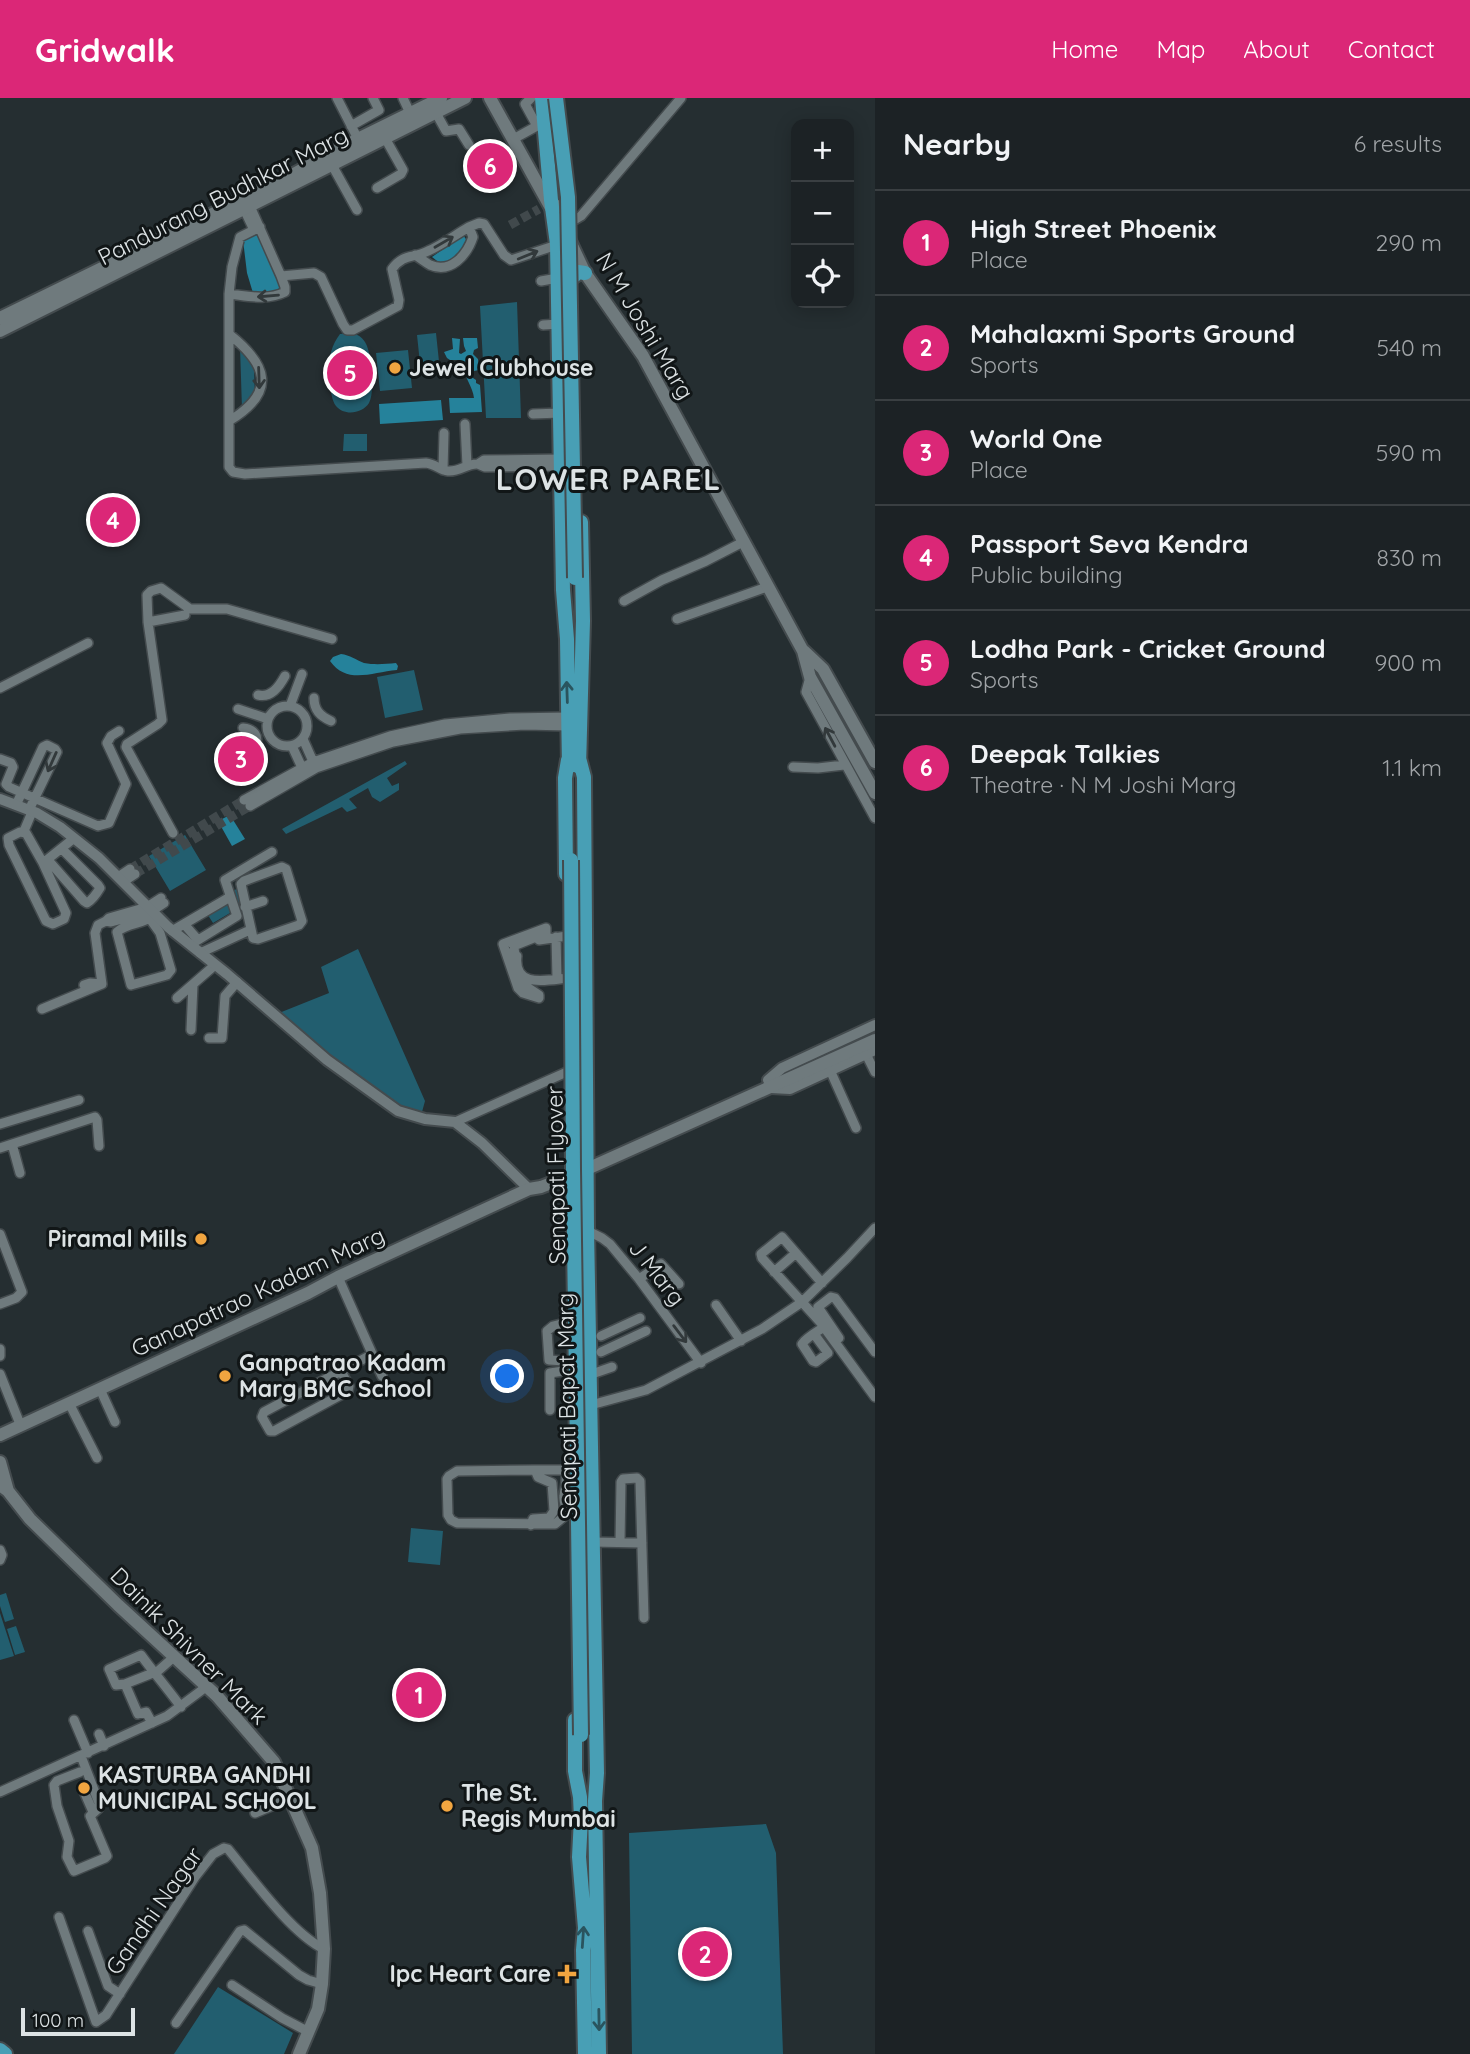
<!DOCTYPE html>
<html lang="en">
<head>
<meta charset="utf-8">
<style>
	:root { --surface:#1c2225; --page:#292f32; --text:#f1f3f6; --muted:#a0a4a7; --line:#3a3f42; --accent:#db2777 }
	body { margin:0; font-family:Quicksand,sans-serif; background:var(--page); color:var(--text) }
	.controls { position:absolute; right:21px; top:21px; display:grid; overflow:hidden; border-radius:14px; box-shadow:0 4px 18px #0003 }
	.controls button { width:63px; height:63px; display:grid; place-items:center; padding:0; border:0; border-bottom:2px solid var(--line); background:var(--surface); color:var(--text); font:35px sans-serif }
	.scale { position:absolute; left:21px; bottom:18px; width:114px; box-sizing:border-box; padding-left:7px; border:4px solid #dde3e5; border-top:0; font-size:19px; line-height:24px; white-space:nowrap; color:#dde3e5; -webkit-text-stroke:5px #111617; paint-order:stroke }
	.you { position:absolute; left:508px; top:1279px; width:24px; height:24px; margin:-18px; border:5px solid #fff; border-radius:50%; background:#1a73e8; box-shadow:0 0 0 10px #1a73e833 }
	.badge { display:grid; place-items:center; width:46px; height:46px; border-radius:50%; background:var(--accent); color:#fff; font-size:23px; font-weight:700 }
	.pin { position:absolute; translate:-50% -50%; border:4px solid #fff; box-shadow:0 2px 7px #0006 }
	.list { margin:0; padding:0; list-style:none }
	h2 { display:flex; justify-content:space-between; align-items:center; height:91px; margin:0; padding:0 28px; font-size:30px }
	h2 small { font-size:23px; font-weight:400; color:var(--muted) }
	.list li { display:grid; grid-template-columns:46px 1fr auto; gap:21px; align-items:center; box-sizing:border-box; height:105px; padding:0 28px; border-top:2px solid var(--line) }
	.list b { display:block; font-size:26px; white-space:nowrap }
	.list p { margin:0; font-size:23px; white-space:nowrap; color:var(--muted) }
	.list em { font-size:23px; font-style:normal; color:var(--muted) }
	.icon { flex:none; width:38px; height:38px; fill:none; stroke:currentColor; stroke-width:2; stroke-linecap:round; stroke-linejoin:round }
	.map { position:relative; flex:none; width:875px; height:1956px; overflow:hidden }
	header { display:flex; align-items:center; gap:42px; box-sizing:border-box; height:98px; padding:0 35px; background:var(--accent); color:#fff }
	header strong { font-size:33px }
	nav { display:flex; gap:38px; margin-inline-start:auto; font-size:24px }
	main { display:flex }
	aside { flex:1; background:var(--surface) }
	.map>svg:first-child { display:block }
</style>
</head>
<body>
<header>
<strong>Gridwalk</strong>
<nav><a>Home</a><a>Map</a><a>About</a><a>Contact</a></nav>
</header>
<main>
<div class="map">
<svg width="875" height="1956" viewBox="0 0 875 1956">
	<rect width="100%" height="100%" fill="#252e31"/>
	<!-- green -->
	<path fill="#225e6f" d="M517,204L521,320H486L480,208Z
		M350,235C371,237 370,261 371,278C372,286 373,297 369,305C362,316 344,318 336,308C332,303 331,294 330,287C328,268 328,252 340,236Z
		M436,235L440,273L421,275L417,237Z
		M240,249L254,271L255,298L242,311Z
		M408,252L412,290L380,293L376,255Z
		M344,336H367V353H343Z
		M414,572L423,612L385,620L377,579Z
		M405,663L407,666L387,680L392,688L399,685V692L380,704L372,699L368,690L349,701L357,710L347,714L342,709L286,736L282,731Z
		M185,737L206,772L170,793L149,758Z
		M238,790L247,805L213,825L204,811Z
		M358,851L425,1003L422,1014L400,1009L363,987L279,915L329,895L321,869Z
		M411,1430L443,1433L440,1467L408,1464Z
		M6,1495L14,1521L5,1524L0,1508V1497Z
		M0,1515L14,1558L0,1562Z
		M16,1528L25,1554L15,1557L7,1531Z
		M766,1726L776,1755L783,1956H632L629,1735Z
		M218,1889L293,1935L284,1956H174Z"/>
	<!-- water -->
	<path fill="#25829b" d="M257,137L281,189L274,194L253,195L247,175L243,142Z
		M463,137L468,144L460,158L441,166L432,159Z
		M452,240L460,241L459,255L461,256L466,253L464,248L463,240H477L478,250L474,252L473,256L478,261L479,272L474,273L471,276L473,280L476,282V285L480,287L482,314L450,315L449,300H474C473,288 462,277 464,266L459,262H450L447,260L444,254L453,251Z
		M441,302L443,322L380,326L379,306Z
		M341,556C350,557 356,562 364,565C375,567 385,566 396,565L398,568L397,572C372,574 347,587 330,563L333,559Z
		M230,717L245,741L232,748L218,723Z"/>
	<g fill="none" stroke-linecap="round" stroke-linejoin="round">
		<!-- minor-tunnel -->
		<path stroke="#41494c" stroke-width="9" stroke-dasharray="9 4.5" stroke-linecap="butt" d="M510,127L539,111
			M130,771L244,702
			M135,776L250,708"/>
		<!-- minor casing -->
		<g stroke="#444b4e" stroke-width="12">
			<path id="minor" d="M337,0L358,41
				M403,0L410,15
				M436,15L446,33L459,31L469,47
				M351,28L379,12L373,0
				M517,39L537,28L525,6L531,0
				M332,67L357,112
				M377,90L401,76L403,72L385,40
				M551,102L576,121L581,118L681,0
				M244,111L254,132
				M260,129L240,139L232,169L229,196V369L233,374L245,376L426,365C435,366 440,372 448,373C460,374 467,365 478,366
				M469,129L479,125L484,126L504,157L511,162L560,146
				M281,178L314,175L321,179L343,226L347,232H353L398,208L399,202L392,171C404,155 413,161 428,153C442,147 455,137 469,129L473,139C467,157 451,176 430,167C425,164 420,160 415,157
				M541,183L558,180
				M229,196C248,198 267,203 285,194V189L281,178L250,108
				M543,227L559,226
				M229,236C268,267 277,294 229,323
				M533,316L560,315
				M465,326L467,368
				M561,361L484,362L478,366L485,369L561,368
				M443,372L444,335
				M624,503L662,482L706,463L743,444
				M677,521L767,489
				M148,524L147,497L151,493L161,490L190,511H227L332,541
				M810,579L806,594L875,720
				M0,590L88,545
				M258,597C271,600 279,589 285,578
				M314,600C314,612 320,618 331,623
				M267 628a20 20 0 1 1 40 0a20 20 0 1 1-40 0Z
				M290,608L302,576
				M238,611L268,621
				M243,630C253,631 261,638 254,649
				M303,641L315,668
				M292,648L304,674
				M0,661L11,665L13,669L6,686L9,689L98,728L109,725L126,686L107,645L111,638L119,633
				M793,669L818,670L844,667
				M244,702L313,664L390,638L445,626L510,620L568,619
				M16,707L43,649L47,647L55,651L57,654L29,712
				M250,708L316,670L393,644L460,631L525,627L568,628
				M24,733L32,714
				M173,735L126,649L127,646L158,626L162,622L148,524L185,517
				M48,762L84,803L87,805C92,802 97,795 100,790L98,787L62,751
				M43,765L26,735L20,734L8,740L9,747L46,823L53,826L64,821L66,815L43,765L73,741
				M282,769L286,771L302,823L299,827L258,841L253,840L241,786L244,783Z
				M118,779L130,771
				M123,784L135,776
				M161,800L147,809L109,820L106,823L111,824L152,813L164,805
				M245,809L263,803
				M150,821L160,835L171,872L167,877L131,887L117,834C126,825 144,826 155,817
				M184,826L198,842
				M172,833L230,799
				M556,839L557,881
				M539,842L567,838
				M190,847L237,818L225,782L272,754
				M200,855L250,832
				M517,858C513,891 547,882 568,880
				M516,861L514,851L516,847L546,835V830L503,846L518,890L523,895L539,900V897L527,889L522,878
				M84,887L90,885L102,886
				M177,900L215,867
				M42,911L102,886L95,835L98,827L106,823
				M191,932L193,887
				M209,940H222L225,898L237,884
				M866,956L875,974
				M830,972L856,1030
				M455,1024L569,973H575
				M0,1026L79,1002
				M12,1046L20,1075
				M0,1050L95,1019L97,1022L99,1048
				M584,1131L602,1140L610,1146L639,1181L701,1265
				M0,1136L22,1194L16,1200L0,1206
				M774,1174L796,1155
				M338,1179L382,1278
				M639,1181L661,1166L679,1186
				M822,1185L782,1139L761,1156L762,1160L821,1225L875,1299
				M716,1207L741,1243
				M814,1236L828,1255L816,1264L813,1263L802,1246C807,1239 817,1234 824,1229
				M601,1238L640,1220
				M839,1240L818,1209L831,1199L835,1200L875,1254
				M0,1251V1258
				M601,1254L646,1233
				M565,1263L549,1262L547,1233L553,1228L569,1224
				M341,1273L349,1288L348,1293L274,1333H270L262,1319L264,1314L371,1257
				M0,1276L20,1326
				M589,1277L612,1269
				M100,1291L115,1324
				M69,1305L97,1360
				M587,1308L646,1292L762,1231L802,1204L847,1160L875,1130
				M550,1312V1275L570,1272
				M535,1372H563L566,1375C567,1385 565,1389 564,1398C563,1405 567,1410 567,1416L555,1426L457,1425L451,1422L448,1417L447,1381L449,1378L457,1373Z
				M531,1427L533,1421L549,1420L554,1413L552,1385L538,1379L535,1372
				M593,1444L642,1445
				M620,1444L621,1384L623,1381L637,1380L640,1383L644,1520
				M0,1452L2,1457L0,1462
				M125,1586L116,1587L109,1571L141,1557C154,1575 168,1591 181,1609
				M74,1622L88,1655
				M152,1625L146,1614L138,1616L125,1586L158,1573L175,1558
				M99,1636L104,1648
				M80,1674L57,1683L54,1687L57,1708L69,1743L67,1759L74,1773L105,1760L107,1758L90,1718L99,1710V1705L81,1658
				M83,1691L93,1714
				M0,1694L167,1618L206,1589
				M255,1715L291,1700
				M59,1819L96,1924L106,1917L195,1779L213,1756L224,1750L228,1751C252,1780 291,1835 324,1851
				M88,1833L108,1888L120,1896
				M232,1887L282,1920L309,1934
				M176,1925L240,1833L244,1832L299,1877L308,1882L322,1886"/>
		</g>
		<!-- tertiary casing -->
		<g stroke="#444b4e" stroke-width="14">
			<path id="tertiary" d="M0,701L37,715L60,729L99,760L168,829L227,876L327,962L398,1013L425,1021L455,1024L482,1045L529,1091
				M768,982L782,970L875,927
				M771,990L790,991L875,952"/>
		</g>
		<!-- secondary casing -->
		<g stroke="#444b4e" stroke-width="16">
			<path id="secondary" d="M490,0L551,110
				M569,141L585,175L643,258L803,553L810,579L875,695
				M0,220L292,77L358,41L441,0
				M0,233L465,0
				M804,553L823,571L875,664
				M0,1337L308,1195L338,1179L529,1091L541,1089L587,1071L875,942
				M0,1364L8,1393
				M0,1387L8,1393L30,1421L118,1507L217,1598L274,1664L312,1750L320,1795L324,1851L322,1886L318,1911L299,1956"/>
		</g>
		<!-- primary casing -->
		<g stroke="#444b4e" stroke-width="18">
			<path id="primary" d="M542,0L551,102L557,146L563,492L567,541L569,669
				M559,180L574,178L578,174L585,175
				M579,660L584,679L587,1131L597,1675L595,1703L599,1956
				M579,669L583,523L581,424
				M566,776L565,680L568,662
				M575,1622V1673L580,1699L581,1720L579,1759L585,1830L583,1852L585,1956
				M0,1952L5,1956"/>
		</g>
		<!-- minor -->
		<use href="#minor" stroke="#6f7a7d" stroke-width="9"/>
		<!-- tertiary -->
		<use href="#tertiary" stroke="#6f7a7d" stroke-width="10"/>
		<!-- secondary -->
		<use href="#secondary" stroke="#6f7a7d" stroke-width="12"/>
		<!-- primary -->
		<use href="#primary" stroke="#489fb5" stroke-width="14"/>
		<!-- primary-bridge casing -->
		<g stroke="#444b4e" stroke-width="18" stroke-linecap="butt">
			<path id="primary-bridge" d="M556,0L568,99L575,480
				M571,762L573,1071L581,1637"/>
		</g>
		<!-- primary-bridge -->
		<use href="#primary-bridge" stroke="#489fb5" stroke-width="14"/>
	</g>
	<!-- one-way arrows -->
	<defs><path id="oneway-shaft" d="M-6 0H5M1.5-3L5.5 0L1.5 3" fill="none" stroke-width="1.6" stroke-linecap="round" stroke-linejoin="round" transform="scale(1.75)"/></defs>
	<g stroke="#32393b">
		<use href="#oneway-shaft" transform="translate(444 144) rotate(-30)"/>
		<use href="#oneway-shaft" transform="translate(528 157) rotate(-22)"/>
		<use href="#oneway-shaft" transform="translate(268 198) rotate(175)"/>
		<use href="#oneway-shaft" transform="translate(259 280) rotate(88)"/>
		<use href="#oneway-shaft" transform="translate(830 639) rotate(-118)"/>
		<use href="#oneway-shaft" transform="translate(52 664) rotate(114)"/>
		<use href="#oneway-shaft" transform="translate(680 1236) rotate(53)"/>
	</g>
	<g stroke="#2a545e">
		<use href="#oneway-shaft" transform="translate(567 594) rotate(-92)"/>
		<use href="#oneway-shaft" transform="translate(583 1839) rotate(-86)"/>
		<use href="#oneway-shaft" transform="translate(599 1922) rotate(89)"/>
	</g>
	<!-- markers -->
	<g fill="#f1a540" stroke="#111617" stroke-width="2.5">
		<circle cx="395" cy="270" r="7"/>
		<circle cx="201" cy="1141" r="7"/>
		<circle cx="225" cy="1278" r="7"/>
		<circle cx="84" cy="1690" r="7"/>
		<circle cx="447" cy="1708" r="7"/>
		<path d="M563.5 1865.5h7v7h7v7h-7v7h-7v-7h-7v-7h7z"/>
	</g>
	<g text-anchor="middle" stroke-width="6" stroke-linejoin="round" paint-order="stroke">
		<!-- street labels -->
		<g font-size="23" fill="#dde3e5" stroke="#111617">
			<text transform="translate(223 98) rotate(-27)" y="8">Pandurang Budhkar Marg</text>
			<text transform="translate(645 228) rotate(59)" y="8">N M Joshi Marg</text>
			<text transform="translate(556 1077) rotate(-91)" y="8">Senapati Flyover</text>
			<text transform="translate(657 1175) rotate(52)" y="8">J Marg</text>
			<text transform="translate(258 1194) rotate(-25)" y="8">Ganapatrao Kadam Marg</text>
			<text transform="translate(567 1308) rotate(-91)" y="8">Senapati Bapat Marg</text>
			<text transform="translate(189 1548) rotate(45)" y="8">Dainik Shivner Mark</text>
			<text transform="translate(154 1813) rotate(-55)" y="8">Gandhi Nagar</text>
		</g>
		<!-- poi labels -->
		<g font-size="23" font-weight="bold" fill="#dde3e5" stroke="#111617" text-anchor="start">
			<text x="409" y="278">Jewel Clubhouse</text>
			<text x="187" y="1149" text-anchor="end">Piramal Mills</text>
			<text x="239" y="1273">Ganpatrao Kadam<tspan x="239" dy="26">Marg BMC School</tspan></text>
			<text x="98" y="1685">KASTURBA GANDHI<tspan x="98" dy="26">MUNICIPAL SCHOOL</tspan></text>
			<text x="461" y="1703">The St.<tspan x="461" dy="26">Regis Mumbai</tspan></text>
			<text x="551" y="1884" text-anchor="end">Ipc Heart Care</text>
		</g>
		<!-- district labels -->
		<g font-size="30" font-weight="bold" letter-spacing="2" fill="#dde3e5" stroke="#111617">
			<text x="609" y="392">LOWER PAREL</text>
		</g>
	</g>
</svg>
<div class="controls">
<button>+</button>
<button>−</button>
<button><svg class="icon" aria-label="locate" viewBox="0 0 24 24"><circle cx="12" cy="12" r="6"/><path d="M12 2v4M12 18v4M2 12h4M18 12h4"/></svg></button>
</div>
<div class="scale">100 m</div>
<div class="you"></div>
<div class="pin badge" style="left:419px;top:1597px">1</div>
<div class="pin badge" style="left:705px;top:1856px">2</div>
<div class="pin badge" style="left:241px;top:661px">3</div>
<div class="pin badge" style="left:113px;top:422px">4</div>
<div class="pin badge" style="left:350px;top:275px">5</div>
<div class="pin badge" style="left:490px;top:68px">6</div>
</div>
<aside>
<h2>Nearby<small>6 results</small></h2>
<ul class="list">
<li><span class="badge">1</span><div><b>High Street Phoenix</b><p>Place</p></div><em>290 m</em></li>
<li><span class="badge">2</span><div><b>Mahalaxmi Sports Ground</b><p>Sports</p></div><em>540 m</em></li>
<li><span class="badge">3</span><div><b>World One</b><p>Place</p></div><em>590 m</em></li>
<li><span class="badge">4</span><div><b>Passport Seva Kendra</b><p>Public building</p></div><em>830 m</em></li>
<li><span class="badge">5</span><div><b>Lodha Park - Cricket Ground</b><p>Sports</p></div><em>900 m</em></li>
<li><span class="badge">6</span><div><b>Deepak Talkies</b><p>Theatre · N M Joshi Marg</p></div><em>1.1 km</em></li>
</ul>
</aside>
</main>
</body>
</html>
